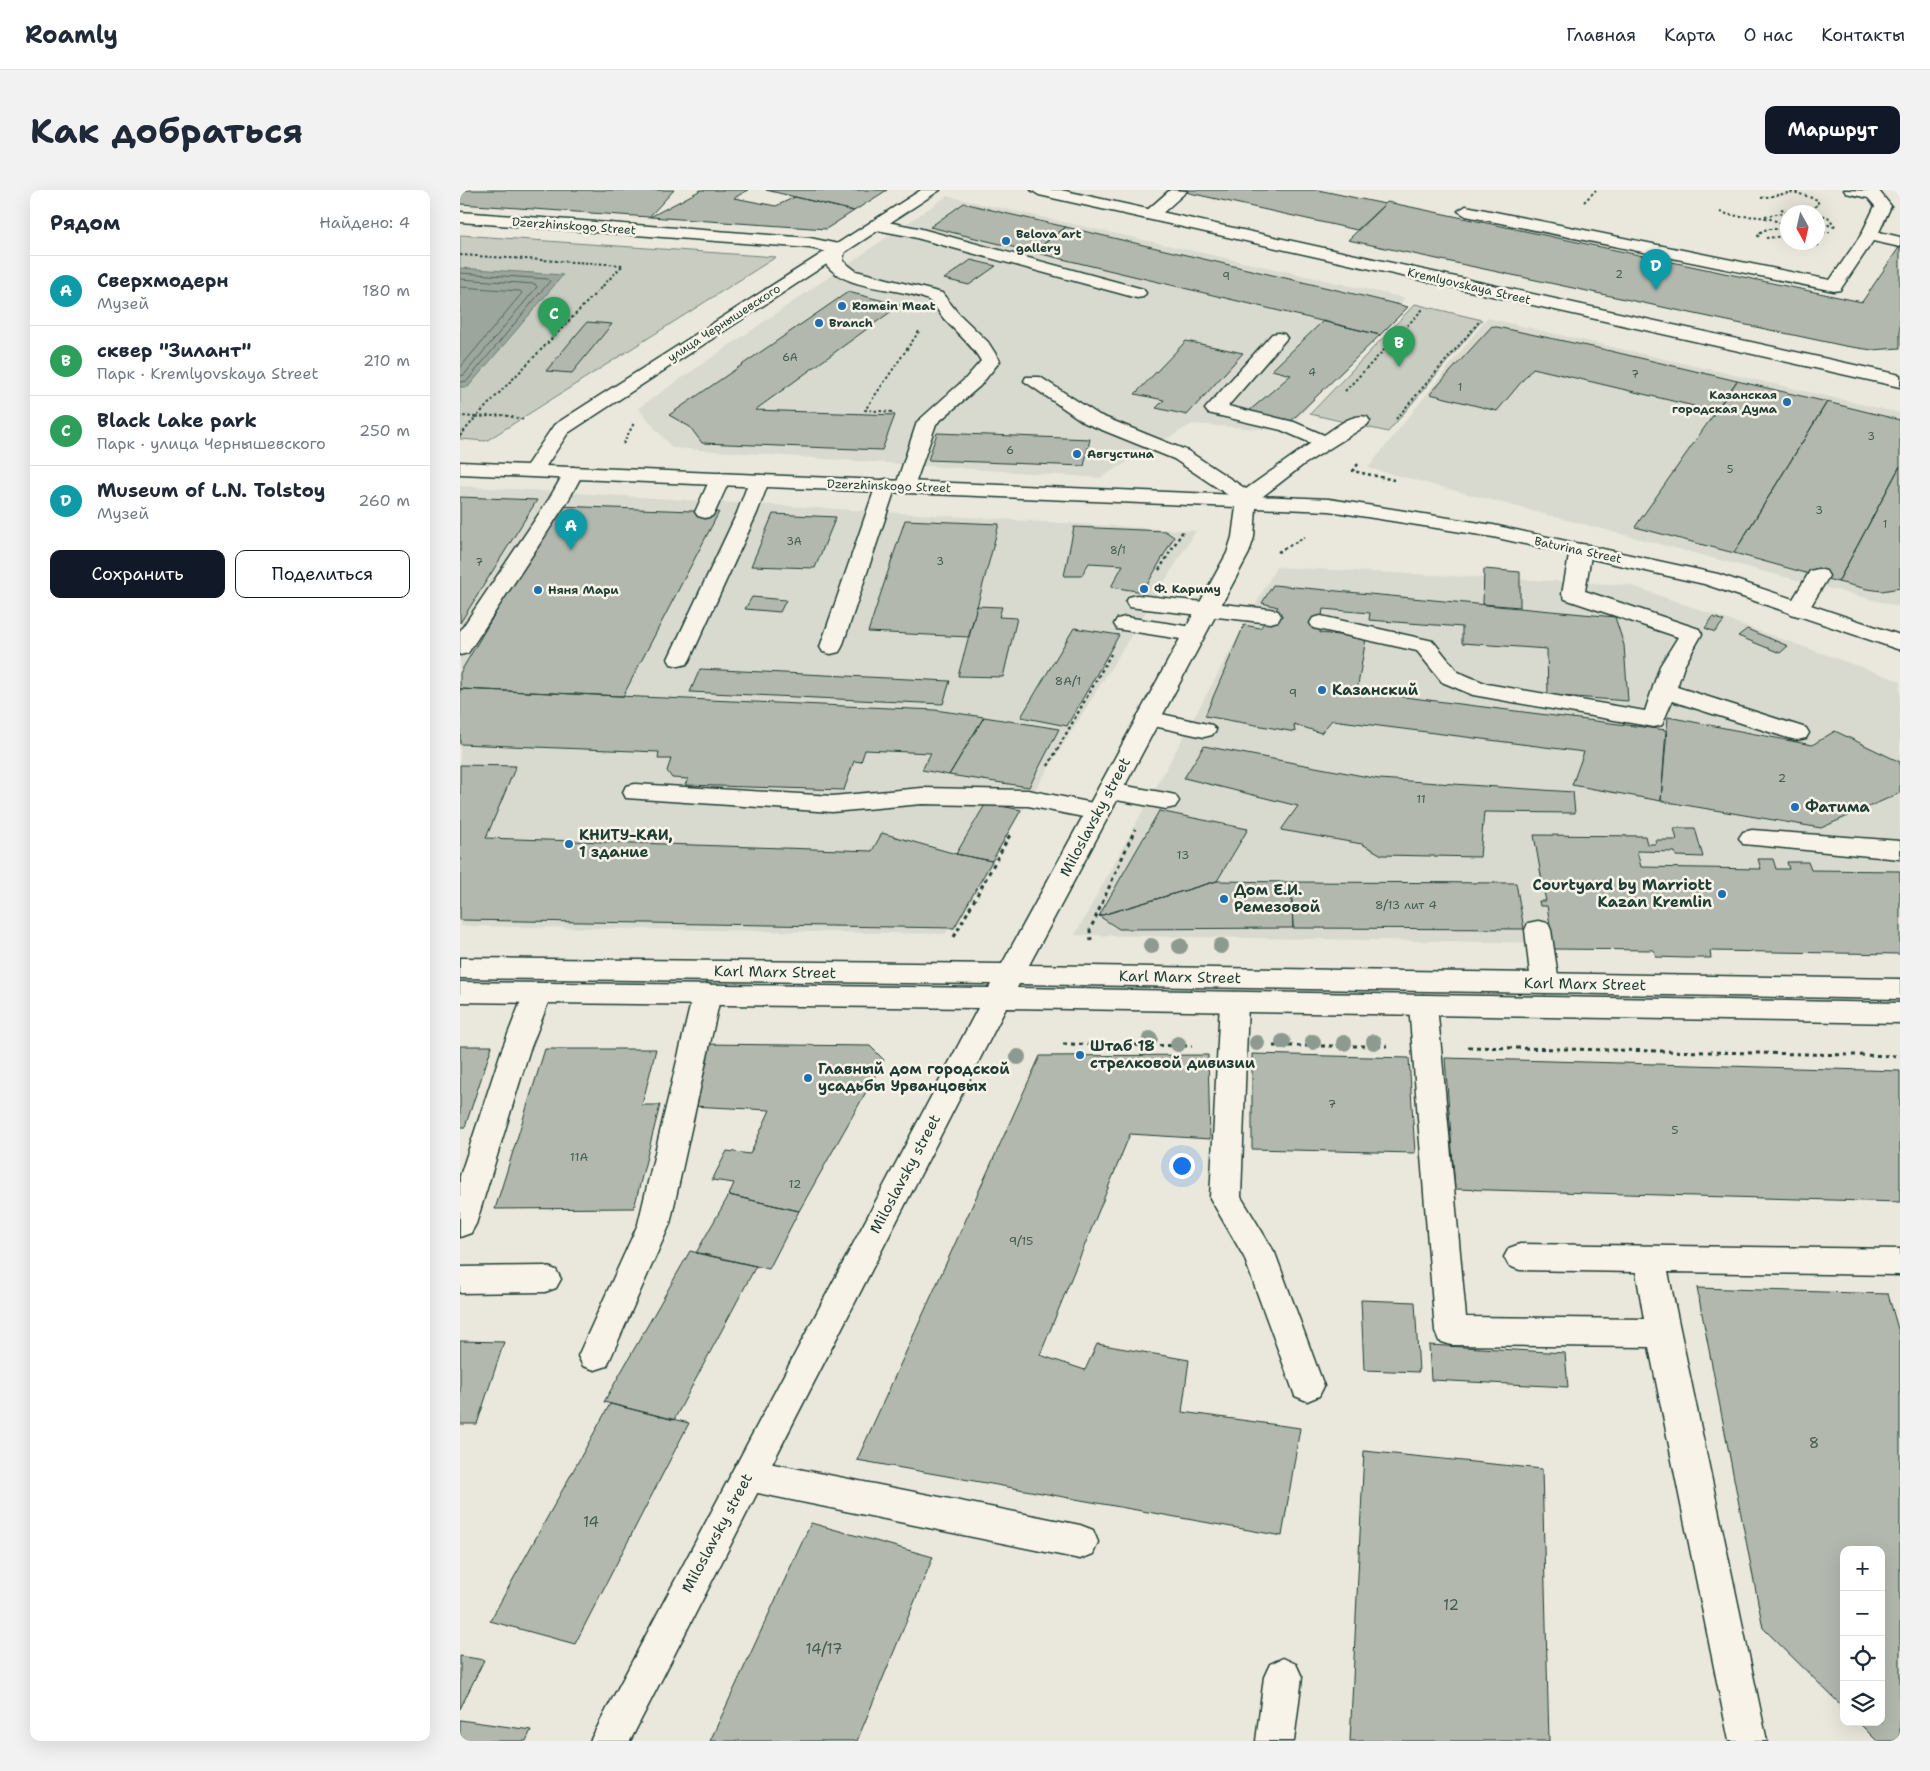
<!DOCTYPE html>
<html lang="ru">
<head>
<meta charset="utf-8">
<style>
	:root { --surface:#fff; --page:#f2f2f3; --text:#1f2937; --muted:#747a83; --line:#e0e1e3; --accent:#111827 }
	body { margin:0; font-family:"Shantell Sans",sans-serif; background:var(--page); color:var(--text) }
	.controls { position:absolute; right:15px; bottom:15px; display:grid; overflow:hidden; border-radius:10px; box-shadow:0 5px 20px #0002 }
	.controls button { width:45px; height:45px; display:grid; place-items:center; padding:0; border:0; border-bottom:1px solid var(--line); background:var(--surface); color:var(--text); font:25px sans-serif }
	.compass { position:absolute; left:1320px; top:15px; width:45px; height:45px; border-radius:50%; background:var(--surface); box-shadow:0 5px 20px #0002; rotate:172deg }
	.you { position:absolute; left:721px; top:975px; width:18px; height:18px; margin:-12px; border:4px solid #fff; border-radius:50%; background:#1a73e8; box-shadow:0 0 0 8px #1a73e833 }
	.badge { display:grid; place-items:center; width:32px; height:32px; border-radius:50%; background:var(--accent); color:#fff; font-size:16px; font-weight:700 }
	.pin { position:absolute; translate:-50% -41px; filter:drop-shadow(0 1px 2px #0008) }
	.pin::after { content:''; position:absolute; top:26px; width:18px; height:15px; background:inherit; clip-path:polygon(0 0,100% 0,50% 100%) }
	.list { margin:0; padding:0; list-style:none }
	h2 { display:flex; justify-content:space-between; align-items:center; height:65px; margin:0; padding:0 20px; font-size:21px }
	h2 small { font-size:16px; font-weight:400; color:var(--muted) }
	.list li { display:grid; grid-template-columns:32px 1fr auto; gap:15px; align-items:center; box-sizing:border-box; height:70px; padding:0 20px; border-top:1px solid var(--line) }
	.list b { display:block; font-size:19px; white-space:nowrap }
	.list p { margin:0; font-size:16px; white-space:nowrap; color:var(--muted) }
	.list em { font-size:16px; font-style:normal; color:var(--muted) }
	.actions { display:flex; gap:10px; padding:15px 20px }
	.actions a { flex:1; padding:11px 0; border:1px solid var(--accent); border-radius:10px; text-align:center; font-size:18px; color:var(--accent) }
	.actions .main { background:var(--accent); color:#fff }
	.icon { flex:none; width:28px; height:28px; fill:none; stroke:currentColor; stroke-width:2; stroke-linecap:round; stroke-linejoin:round }
	.map { position:relative; flex:none; width:1440px; height:1551px; overflow:hidden; border-radius:10px }
	header { display:flex; align-items:center; gap:30px; box-sizing:border-box; height:70px; padding:0 25px; background:var(--surface); border-bottom:1px solid var(--line) }
	header strong { font-size:24px }
	nav { display:flex; gap:28px; margin-inline-start:auto; font-size:18px }
	.intro { display:flex; align-items:center; justify-content:space-between; box-sizing:border-box; height:120px; padding:0 30px }
	h1 { margin:0; font-size:35px }
	.button { padding:12px 22px; border-radius:10px; background:var(--accent); color:#fff; font-size:18px; font-weight:700 }
	main { display:flex; gap:30px; padding:0 30px }
	aside { flex:1; background:var(--surface); border-radius:10px; box-shadow:0 5px 20px #0002 }
	.map>svg:first-child { display:block }
</style>
</head>
<body>
<header>
<strong>Roamly</strong>
<nav><a>Главная</a><a>Карта</a><a>О нас</a><a>Контакты</a></nav>
</header>
<div class="intro"><h1>Как добраться</h1><a class="button">Маршрут</a></div>
<main>
<aside>
<h2>Рядом<small>Найдено: 4</small></h2>
<ul class="list">
<li><span class="badge" style="background:#0f9aa8">A</span><div><b>Сверхмодерн</b><p>Музей</p></div><em>180 m</em></li>
<li><span class="badge" style="background:#2e9e5b">B</span><div><b>сквер &quot;Зилант&quot;</b><p>Парк · Kremlyovskaya Street</p></div><em>210 m</em></li>
<li><span class="badge" style="background:#2e9e5b">C</span><div><b>Black Lake park</b><p>Парк · улица Чернышевского</p></div><em>250 m</em></li>
<li><span class="badge" style="background:#0f9aa8">D</span><div><b>Museum of L.N. Tolstoy</b><p>Музей</p></div><em>260 m</em></li>
</ul>
<div class="actions"><a class="main">Сохранить</a><a>Поделиться</a></div>
</aside>
<div class="map">
<svg width="1440" height="1551" viewBox="0 0 1440 1551">
	<rect width="100%" height="100%" fill="#eae8dd"/>
	<filter id="ink" filterUnits="userSpaceOnUse"><feTurbulence type="fractalNoise" baseFrequency=".02" numOctaves="2"/><feDisplacementMap in="SourceGraphic" scale="10" xChannelSelector="R" yChannelSelector="G"/><feConvolveMatrix kernelMatrix="1 2 1 2 8 2 1 2 1" color-interpolation-filters="sRGB"/></filter>
	<g filter="url(#ink)">
		<!-- built -->
		<path fill="#d9dacf" d="M487,6L945,108L826,241L732,234L640,288L212,258L178,218Z
			M1027,128L1440,223V417L908,278Z
			M0,296L736,341L557,629L495,740H488L485,744L0,736Z
			M816,377L1170,395L1440,491V759L615,745Z"/>
		<!-- green -->
		<path fill="#c8ccc1" stroke="#74847a" d="M0,45L316,67L26,251L0,249Z
			M955,114L1022,130L928,242L850,224Z"/>
		<!-- water -->
		<path fill="#9ca69c" stroke="#6a7c72" d="M0,78L103,85L8,197H0Z"/>
		<g fill="none" stroke-linecap="round" stroke-linejoin="round">
			<!-- shore -->
			<path stroke="#51675e" stroke-width="1" d="M0,83L88,89L90,91L7,191L0,192
				M0,89L75,94L77,97L4,185L0,186
				M0,97L60,101L62,103L0,178"/>
		</g>
		<!-- building -->
		<path fill="#b2b8ae" stroke="#1f3d34" d="M0,0H214L189,27L0,14Z
			M241,0H288L274,8L316,16L335,7L394,21L366,39L190,27Z
			M306,0H427L394,21Z
			M716,0H858L925,14L897,40Z
			M927,12L1402,112L1440,56V158L1412,160L1385,156L888,50Z
			M504,13L544,23L606,37L573,62L470,37Z
			M606,37L907,107L948,117L920,145L573,62Z
			M511,70L536,76L509,95L484,89Z
			M388,102L440,115L295,220L435,225L422,260L242,253L230,237L209,225Z
			M863,131L920,145L830,232L789,221L831,185L812,180Z
			M127,132L152,134L112,183L86,181Z
			M1032,136L1142,159L1277,191L1255,221L1073,178L1037,221L970,204Z
			M726,151L783,163L727,225L696,218L704,210L675,204Z
			M1277,191L1367,212L1274,363L1175,337Z
			M1367,212L1440,230V276L1378,392L1274,363Z
			M477,243L630,249L624,276L468,270Z
			M1440,276V398L1422,401L1407,399L1378,392Z
			M0,307L77,310L0,433Z
			M98,316L259,322L163,506L0,499V483Z
			M313,324L376,327L355,378L291,376Z
			M445,330L539,334L509,447L408,442Z
			M614,337L705,341L714,347L683,402L651,397L663,375L629,373L621,386H604Z
			M1024,379L1060,382V417L1023,414Z
			M813,395L1155,427L1164,455L1168,511L1088,505L1087,459L1002,453V437L909,430L910,423L863,419L860,443L906,448L897,501L1206,540L1201,611L1112,595L1124,562L872,530L861,543L834,534L835,542L745,526L784,435L800,438L818,417L802,413Z
			M292,407L326,410L320,422L285,419Z
			M517,416L542,417L539,427L557,428L543,487L498,486Z
			M1253,427L1264,431L1255,442L1245,438Z
			M614,438L659,445L607,536L561,527Z
			M1287,439L1328,456L1320,463L1278,446Z
			M240,479L490,491L483,514L230,502Z
			M0,499L475,520L524,527L489,585L462,580L471,563L405,560L401,572L394,571L384,600L225,595L228,589L212,588L207,581L211,569H198L199,562L0,554Z
			M524,527L599,539L569,597L489,585Z
			M1208,527L1352,555L1375,541L1440,572V603L1361,638L1201,611Z
			M744,556L919,589L1113,602L1115,623L1024,622L1020,667L922,665L902,654L821,640L838,616L724,588Z
			M0,575L56,576L26,648L412,661L422,643L496,664L532,671L494,738L0,730Z
			M526,613L561,620L532,671L496,664Z
			M699,621L788,639L757,691L639,726Z
			M1214,638H1235L1243,667L1216,666L1215,662L1177,661L1181,677L1301,679L1298,669H1313L1316,679H1329L1327,672H1348L1351,680L1440,681V764L1250,761L1251,768H1225L1196,767L1194,760L1094,759L1087,716H1080L1079,711H1086L1083,697H1077L1076,691H1082L1074,645L1185,646L1187,654H1194L1196,653L1195,650H1217Z
			M757,691L831,692L833,738L659,739L639,726Z
			M831,692L1056,693L1064,739L833,738Z
			M245,854L410,856L424,870L339,1021L269,1005L274,993L252,990L267,961L290,964L310,920L231,916Z
			M0,856H32L5,937H0Z
			M85,859H196L182,915H200L174,1018L35,1019Z
			M792,864L949,868L955,963L792,959Z
			M748,865L750,949L670,944L580,1165L625,1180L637,1154L729,1170L722,1222L840,1238L822,1346L397,1270L580,866Z
			M985,868L1440,881V1012L995,999Z
			M269,1005L339,1021L309,1079L236,1063Z
			M230,1061L296,1076L214,1230L144,1212Z
			M1237,1098L1428,1104L1440,1146V1551H1417L1398,1532H1421V1360H1384V1518L1303,1438Z
			M901,1110L955,1112L959,1182L904,1180Z
			M0,1151L44,1152L17,1234H0Z
			M969,1155L1105,1163L1108,1197L971,1190Z
			M150,1214L229,1233L115,1454L30,1431Z
			M904,1261L1082,1279L1089,1551H890Z
			M351,1333L473,1367L397,1551H250Z
			M0,1466L24,1470L0,1519Z
			M0,1530L71,1540L66,1551H0Z"/>
		<g fill="none" stroke-linecap="round" stroke-linejoin="round">
			<!-- lane casing -->
			<g stroke="#1f3d34" stroke-width="3">
				<path id="lane" d="M710,0L727,1L697,28H685L683,25L685,22Z
					M1384,0L1419,1L1431,16L1419,42L1440,47V57L1413,51L1380,100L1374,101L1006,26L998,21L1006,16L1370,90L1401,45L1415,16L1408,8L1386,3Z
					M417,30L458,38L683,99L686,103L683,107L677,108L449,46L411,39L409,35L411,31Z
					M377,54L383,55L385,59L383,71L396,81L482,103L498,123L528,152L540,171L520,196L476,234L453,300L446,302L439,300L436,296L382,457L379,462L371,464L363,462L360,457L416,295L419,291L426,289L433,291L436,295L457,232L506,188L521,171C512,155 498,144 486,131C480,125 475,114 468,110C439,96 385,102 365,73L371,55Z
					M818,143L824,144L827,148L768,216L834,232L864,245C877,237 891,223 907,227L910,231L907,235L843,275L794,313L787,315L780,313L714,269L625,233L564,191L566,187H580L639,225L728,261L786,299L851,253L821,240L748,223L745,219L812,144Z
					M113,277L120,279L123,283L109,309L8,463L0,465V441L89,309L106,279Z
					M260,283L267,285L270,289L255,322L252,326L245,328L238,326L235,322L250,289L253,285Z
					M299,285L306,287L309,291L297,323L230,469L227,474L219,476L211,474L208,469L277,323L289,291L292,287Z
					M1121,354L1129,355L1132,360L1125,401L1239,439L1242,444L1224,476L1217,497L1346,538L1349,543L1346,548L1337,550L1328,548L1212,511L1202,535L1194,537L1013,505L982,492L957,461L853,438L850,433L853,428L861,426L973,451L998,482L1027,494L1185,521L1200,476L1218,447L1105,409L1102,404L1110,360L1113,355Z
					M1358,379L1366,381L1369,386L1349,419L1346,424L1338,426L1330,424L1327,419L1347,386L1350,381Z
					M677,405L810,419L818,421L821,426L818,431L810,433L669,417L666,412L669,407Z
					M665,427L733,437L741,439L744,444L741,449L733,451L657,439L654,434L657,429Z
					M688,521L752,535L756,540L752,545L744,547L680,533L676,528L680,523Z
					M649,593L706,603L715,605L719,611L715,617L706,619L640,607L637,601L640,595Z
					M175,594L372,606L462,598L568,600L638,614L647,616L651,622L647,628L638,630L568,616L462,614L372,622L166,608L163,602L166,596Z
					M1292,640L1440,651V669L1283,654L1279,648L1283,642Z
					M1078,731L1088,733L1091,740L1099,793L1095,800L1085,803L1075,800L1071,793L1065,740L1068,733Z
					M78,793L88,796L92,803L69,862L16,1034L11,1043L0,1047V986L41,862L64,803L68,796Z
					M247,794L257,797L261,804L210,1034L147,1176L135,1180L123,1176L118,1166L178,1034L233,804L237,797Z
					M774,802L784,805L788,812L781,1007L815,1063L864,1196L859,1206L847,1211L835,1206L784,1067L750,1008L760,812L764,805Z
					M963,805L973,808L977,815L1006,1127L1184,1129L1176,1082L1060,1080L1049,1076L1044,1067L1049,1058L1060,1054L1440,1059V1085L1208,1082L1307,1551H1269L1189,1157L991,1155L979,1151L975,1141L949,815L953,808Z
					M85,1076L96,1080L101,1089L96,1098L85,1102L0,1103V1077Z
					M288,1269L620,1335L633,1340L638,1352L633,1364L620,1369L288,1301L276,1296L270,1285L276,1274Z
					M823,1468L836,1474L842,1487L834,1551H796L804,1487L810,1474Z"/>
			</g>
			<!-- street casing -->
			<g stroke="#1f3d34" stroke-width="3">
				<path id="street" d="M571,0H601L1440,185V197L579,5Z
					M0,22L350,48L383,55L385,59L383,63L377,64L350,58L0,32Z"/>
			</g>
			<!-- secondary casing -->
			<g stroke="#1f3d34" stroke-width="3">
				<path id="secondary" d="M461,0H480L108,243L86,276L779,305L787,303L795,306L869,309L1033,335L1258,384L1440,445V460L1244,394L1033,347L869,321L796,318L794,347L789,363L569,775L1440,789V809L559,794L557,798L1440,813V833L546,818L170,1551H130L518,818L0,812V792L529,798L531,794L0,788V768L542,774L767,363L772,347L776,317L0,284V272L67,275L94,235Z"/>
			</g>
			<!-- path-far2 -->
			<path stroke="#1f3d34" stroke-width="2" stroke-dasharray="2.5 2.5" stroke-linecap="butt" d="M1301,8L1334,2L1358,10V15L1350,19L1354,22
				M1124,12L1136,0
				M1321,19L1330,22
				M1260,22C1285,31 1300,20 1328,37
				M1358,24L1368,27L1375,36
				M1305,26L1328,22
				M1358,32L1375,37
				M1358,43L1370,42
				M1298,47L1299,43L1307,39H1328
				M1306,48L1328,46
				M1347,57L1359,55
				M0,65L163,75L16,227L0,226
				M885,201L963,119
				M432,222L405,220L460,140
				M936,229L1018,133L1015,132
				M0,246L16,227L44,225L65,230
				M163,254L174,233"/>
			<!-- path-far1 -->
			<path stroke="#1f3d34" stroke-width="2.5" stroke-dasharray="3 3" stroke-linecap="butt" d="M898,274L893,281L934,290
				M818,362L845,347
				M699,380L723,341
				M588,576L651,464"/>
			<!-- path -->
			<path stroke="#1f3d34" stroke-width="3" stroke-dasharray="4 4" stroke-linecap="butt" d="M494,747L551,643
				M631,751L630,740L675,639
				M603,854L732,856
				M813,856H927
				M1008,857L1440,866"/>
			<!-- lane -->
			<use href="#lane" fill="#f7f3e8" fill-rule="evenodd"/>
			<!-- street -->
			<use href="#street" fill="#f7f3e8" fill-rule="evenodd"/>
			<!-- secondary -->
			<use href="#secondary" fill="#f7f3e8" fill-rule="evenodd"/>
		</g>
		<!-- trees -->
		<g fill="#8d9a8f">
			<circle cx="691" cy="756" r="8"/>
			<circle cx="720" cy="756" r="8"/>
			<circle cx="761" cy="756" r="8"/>
			<circle cx="690" cy="849" r="8"/>
			<circle cx="823" cy="852" r="8"/>
			<circle cx="853" cy="852" r="8"/>
			<circle cx="914" cy="852" r="8"/>
			<circle cx="797" cy="853" r="8"/>
			<circle cx="884" cy="853" r="8"/>
			<circle cx="718" cy="854" r="8"/>
			<circle cx="558" cy="867" r="8"/>
		</g>
	</g>
	<!-- markers -->
	<g fill="#1f6fb2" stroke="#f7f3e8" stroke-width="2">
		<circle cx="546" cy="51" r="5"/>
		<circle cx="382" cy="116" r="5"/>
		<circle cx="359" cy="133" r="5"/>
		<circle cx="1327" cy="212" r="5"/>
		<circle cx="617" cy="264" r="5"/>
		<circle cx="684" cy="399" r="5"/>
		<circle cx="78" cy="400" r="5"/>
		<circle cx="862" cy="500" r="5"/>
		<circle cx="1335" cy="617" r="5"/>
		<circle cx="109" cy="654" r="5"/>
		<circle cx="1262" cy="704" r="5"/>
		<circle cx="764" cy="709" r="5"/>
		<circle cx="620" cy="865" r="5"/>
		<circle cx="348" cy="888" r="5"/>
	</g>
	<g text-anchor="middle" stroke-width="5" stroke-linejoin="round" paint-order="stroke">
		<!-- far-number labels -->
		<g font-size="11" fill="#445c52">
			<text x="1159" y="88">2</text>
			<text x="766" y="90">9</text>
			<text x="330" y="171">6А</text>
			<text x="852" y="186">4</text>
			<text x="1175" y="188">7</text>
			<text x="1000" y="201">1</text>
			<text x="1411" y="250">3</text>
			<text x="550" y="264">6</text>
			<text x="1270" y="283">5</text>
			<text x="1359" y="324">3</text>
			<text x="1425" y="338">1</text>
			<text x="334" y="355">3А</text>
			<text x="658" y="364">8/1</text>
			<text x="480" y="375">3</text>
			<text x="19" y="376">7</text>
		</g>
		<!-- far-street labels -->
		<g font-size="12" fill="#1f3d34" stroke="#f7f3e8">
			<text transform="translate(114 36) rotate(4)" y="4">Dzerzhinskogo Street</text>
			<text transform="translate(1009 96) rotate(13)" y="4">Kremlyovskaya Street</text>
			<text transform="translate(264 133) rotate(-33)" y="4">улица Чернышевского</text>
			<text transform="translate(429 296) rotate(2)" y="4">Dzerzhinskogo Street</text>
			<text transform="translate(1118 360) rotate(12)" y="4">Baturina Street</text>
		</g>
		<!-- far-poi labels -->
		<g font-size="12" font-weight="bold" fill="#1f3d34" stroke="#f7f3e8" text-anchor="start">
			<text x="556" y="48">Belova art<tspan x="556" dy="14">gallery</tspan></text>
			<text x="392" y="120">Romein Meat</text>
			<text x="369" y="137">Branch</text>
			<text x="1317" y="209" text-anchor="end">Казанская<tspan x="1317" dy="14">городская Дума</tspan></text>
			<text x="627" y="268">Августина</text>
			<text x="694" y="403">Ф. Кариму</text>
			<text x="88" y="404">Няня Мари</text>
		</g>
		<!-- number labels -->
		<g font-size="12" fill="#445c52">
			<text x="608" y="495">8А/1</text>
			<text x="833" y="507">9</text>
			<text x="1322" y="592">2</text>
			<text x="961" y="613">11</text>
			<text x="723" y="669">13</text>
			<text x="946" y="719">8/13 лит 4</text>
			<text x="872" y="918">7</text>
			<text x="1215" y="944">5</text>
			<text x="119" y="971">11А</text>
			<text x="335" y="998">12</text>
			<text x="561" y="1055">9/15</text>
		</g>
		<!-- poi labels -->
		<g font-size="15" font-weight="bold" fill="#1f3d34" stroke="#f7f3e8" text-anchor="start">
			<text x="872" y="505">Казанский</text>
			<text x="1345" y="622">Фатима</text>
			<text x="119" y="650">КНИТУ-КАИ,<tspan x="119" dy="17">1 здание</tspan></text>
			<text x="1252" y="700" text-anchor="end">Courtyard by Marriott<tspan x="1252" dy="17">Kazan Kremlin</tspan></text>
			<text x="774" y="705">Дом Е.И.<tspan x="774" dy="17">Ремезовой</tspan></text>
			<text x="630" y="861">Штаб 18<tspan x="630" dy="17">стрелковой дивизии</tspan></text>
			<text x="358" y="884">Главный дом городской<tspan x="358" dy="17">усадьбы Урванцовых</tspan></text>
		</g>
		<!-- street labels -->
		<g font-size="15" fill="#1f3d34" stroke="#f7f3e8">
			<text transform="translate(635 627) rotate(-62)" y="5">Miloslavsky street</text>
			<text transform="translate(315 782) rotate(1)" y="5">Karl Marx Street</text>
			<text transform="translate(720 787) rotate(1)" y="5">Karl Marx Street</text>
			<text transform="translate(1125 794) rotate(1)" y="5">Karl Marx Street</text>
			<text transform="translate(445 984) rotate(-62)" y="5">Miloslavsky street</text>
			<text transform="translate(257 1343) rotate(-62)" y="5">Miloslavsky street</text>
		</g>
		<!-- near-number labels -->
		<g font-size="15" fill="#445c52">
			<text x="1354" y="1258">8</text>
			<text x="131" y="1337">14</text>
			<text x="991" y="1420">12</text>
			<text x="364" y="1464">14/17</text>
		</g>
	</g>
</svg>
<div class="controls">
<button>+</button>
<button>−</button>
<button><svg class="icon" aria-label="locate" viewBox="0 0 24 24"><circle cx="12" cy="12" r="6"/><path d="M12 2v4M12 18v4M2 12h4M18 12h4"/></svg></button>
<button><svg class="icon" aria-label="layers" viewBox="0 0 24 24"><path d="M12 4l9 5-9 5-9-5zM3 14l9 5 9-5"/></svg></button>
</div>
<svg class="compass" viewBox="-18 -18 36 36"><path d="M0-13l5 13h-10z" fill="#e53935"/><path d="M0 13l5-13h-10z" fill="#747a83"/></svg>
<div class="you"></div>
<div class="pin badge" style="left:111px;top:360px;background:#0f9aa8">A</div>
<div class="pin badge" style="left:939px;top:177px;background:#2e9e5b">B</div>
<div class="pin badge" style="left:94px;top:148px;background:#2e9e5b">C</div>
<div class="pin badge" style="left:1196px;top:100px;background:#0f9aa8">D</div>
</div>
</main>
</body>
</html>
